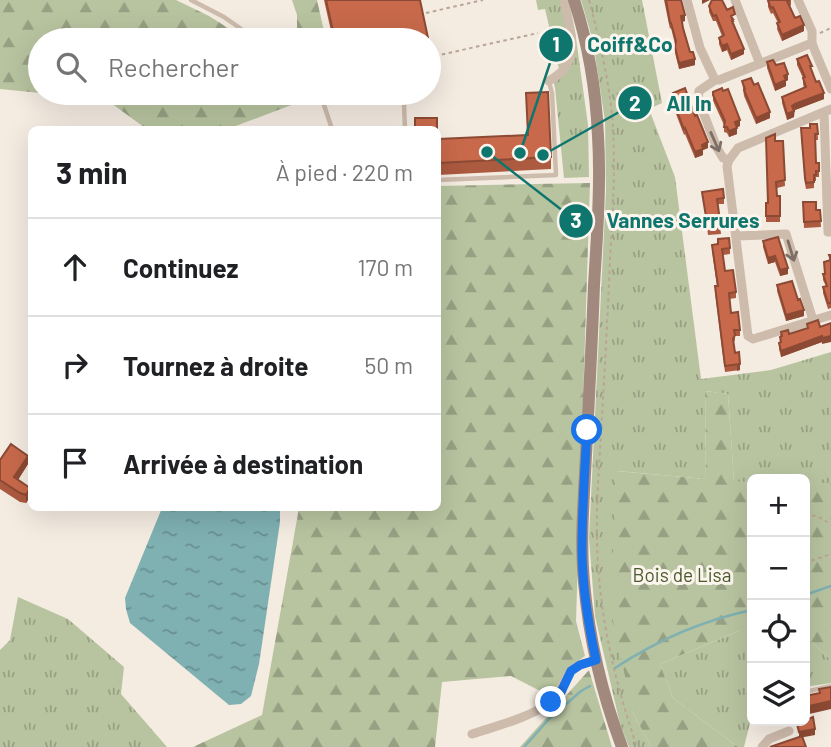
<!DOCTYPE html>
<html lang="fr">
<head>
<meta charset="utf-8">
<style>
	:root { --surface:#fff; --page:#f2f2f2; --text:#202124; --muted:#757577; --line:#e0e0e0 }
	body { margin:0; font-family:Barlow,sans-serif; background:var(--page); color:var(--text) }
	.controls { position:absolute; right:21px; bottom:21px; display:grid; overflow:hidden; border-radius:10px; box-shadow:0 7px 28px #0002 }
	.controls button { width:63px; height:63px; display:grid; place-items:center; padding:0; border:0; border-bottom:2px solid var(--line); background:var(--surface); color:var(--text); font:35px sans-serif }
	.stop { position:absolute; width:21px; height:21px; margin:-16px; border:5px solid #1a73e8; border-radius:50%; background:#fff }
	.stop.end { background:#1a73e8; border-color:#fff; box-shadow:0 2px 7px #0008 }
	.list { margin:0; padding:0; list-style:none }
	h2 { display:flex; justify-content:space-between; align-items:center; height:91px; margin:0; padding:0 28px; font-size:30px }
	h2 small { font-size:23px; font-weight:400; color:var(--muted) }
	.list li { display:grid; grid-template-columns:46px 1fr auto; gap:21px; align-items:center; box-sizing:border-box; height:98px; padding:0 28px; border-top:2px solid var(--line) }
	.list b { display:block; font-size:26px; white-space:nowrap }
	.list em { font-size:23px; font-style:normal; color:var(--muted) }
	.icon { flex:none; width:38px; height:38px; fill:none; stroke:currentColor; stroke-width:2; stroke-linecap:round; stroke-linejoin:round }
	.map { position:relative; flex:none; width:831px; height:747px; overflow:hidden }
	.search { position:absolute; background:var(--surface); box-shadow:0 7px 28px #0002; left:28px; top:28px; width:413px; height:77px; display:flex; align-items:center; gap:18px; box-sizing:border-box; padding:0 24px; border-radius:38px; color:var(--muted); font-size:26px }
	.panel { position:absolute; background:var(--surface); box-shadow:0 7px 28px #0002; left:28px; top:126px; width:413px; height:385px; border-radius:10px }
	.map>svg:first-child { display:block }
</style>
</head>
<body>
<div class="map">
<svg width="831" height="747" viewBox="0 0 831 747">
	<defs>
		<pattern id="grass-tufts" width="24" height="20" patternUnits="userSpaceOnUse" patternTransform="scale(1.75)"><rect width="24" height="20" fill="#b8c4a0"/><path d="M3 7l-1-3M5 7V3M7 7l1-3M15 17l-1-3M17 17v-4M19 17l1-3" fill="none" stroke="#97a083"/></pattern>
		<pattern id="forest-firs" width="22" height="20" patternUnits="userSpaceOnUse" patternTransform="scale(1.75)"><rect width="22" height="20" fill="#b8c4a0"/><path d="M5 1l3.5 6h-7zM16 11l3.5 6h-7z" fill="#97a083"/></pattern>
		<pattern id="water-ripples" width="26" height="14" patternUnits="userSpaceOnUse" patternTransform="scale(1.75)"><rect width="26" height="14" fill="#7fb0b2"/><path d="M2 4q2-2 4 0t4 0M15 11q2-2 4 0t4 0" fill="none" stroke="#699091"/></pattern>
	</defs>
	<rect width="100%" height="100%" fill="#f4ebe1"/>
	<!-- grass -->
	<path fill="url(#grass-tufts)" d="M536,0H565L575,31L588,125L589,177L564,178L555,88L552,76L560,73L545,9L538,10Z
		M581,0H642L662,103L649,109L675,177L701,379L771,370L831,352V483H805V479H752V482H734L728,394L705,391L706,479L617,471L633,713L651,747H629L620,724L595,616L589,538L606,191L605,121L593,41Z
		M18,597L68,619L124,667L121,694L167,747H0V650L10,640Z
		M741,630H752V715L744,747H738L673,698L660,664Z
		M805,636L831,660V683L805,687Z"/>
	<!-- forest -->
	<path fill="url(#forest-firs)" d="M0,0H176L209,16L247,40H40V93L0,89Z
		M292,0H317L326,40H265L297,33V15Z
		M43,93H338V95L332,100L307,99L228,129L148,130L104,98Z
		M590,183L576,621L585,656L570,667L550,696L511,676L442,682L435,747H193L262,715L299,508H438V186Z
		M705,391L728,394L734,481L752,482V630H741L660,664L673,698L738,747H651L633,713L611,612L616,471L706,479Z
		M805,483H831V660L805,636Z
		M589,670L612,747H520Z"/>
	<!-- water -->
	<path fill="url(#water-ripples)" d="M162,508H280V522L259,664L251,696L241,704L229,705L130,623L126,609L125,598Z"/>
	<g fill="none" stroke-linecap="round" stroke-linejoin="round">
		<!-- stream -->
		<path stroke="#7fb0b2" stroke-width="2.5" d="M805,595L831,586
			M615,668C656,641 704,620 752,610
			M524,747L549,719L581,691L590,686"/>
		<!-- path -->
		<path stroke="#b9a596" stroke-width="2" stroke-dasharray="3.5 3.5" stroke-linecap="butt" d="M589,0C599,38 608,76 612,115C616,162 613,210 610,258C608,311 605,364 602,417C599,470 594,524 599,577C604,636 618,691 637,747
			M426,13L483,0
			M820,33L831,28
			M435,56L538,33
			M805,516C816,514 822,518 831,525
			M752,544V546
			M805,563L831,554"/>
		<!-- service -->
		<path stroke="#cdbbac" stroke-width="4.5" d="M191,0L224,17L257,40
			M320,93L331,126L334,130
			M404,104L405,130
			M438,180L556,175L552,93L549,82
			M805,692L831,686"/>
		<!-- minor -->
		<path stroke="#cdbbac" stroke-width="9" d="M687,0L700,48L715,80H719L812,43
			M735,0L760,64
			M798,0L812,31V43L815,51L831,89
			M715,80L699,91L698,99L717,148L723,158L729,160
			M549,81C553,78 559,75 562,71C580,52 568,22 564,0
			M831,109L738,148L729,160L727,166L748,336L753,339L831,315
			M824,112L828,232H831
			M736,236L786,234L813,320
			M472,734C496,726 529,718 549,703C562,694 562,682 571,671C577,664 587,663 596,660
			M762,747L769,739L789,731"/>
		<!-- secondary -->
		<path stroke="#a18a7d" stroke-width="12" d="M574,0C588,43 596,91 598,136C601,185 597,235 594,285C592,341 589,398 586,455C584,497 580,540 584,582C589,639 602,694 622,747"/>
	</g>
	<!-- wall -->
	<path fill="#ac5a40" d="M324,0H420L428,40H333Z
		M664,0H681L685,21L682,22L690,52L695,65L679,69L675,53V44L671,28L670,29Z
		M791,0V5L790,6L795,18L804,31L782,41L777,29L778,23L773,13L771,14L768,7V1Z
		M709,6L727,10L735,20H733V24L744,54L731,60L727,50L722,52L719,44V38L722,36L716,21H713L709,12Z
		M797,59L812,71L824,99L795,110L794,117L787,120L782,103V97L804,88L803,84V78L797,65Z
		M767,62L776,65L788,80L786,81V86L775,91L767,68Z
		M742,81L770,118L756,124L744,96Z
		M713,92L740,126L737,127V134L729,137L727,133L724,132V125L713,101Z
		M526,93L551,157V169L438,175V132V139L528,135Z
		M673,93L695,116L708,148L703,150V155L695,158L685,134L684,135L676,114L677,108L673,99Z
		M817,124L818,140H815L816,163H819V177H816V181H814V188L806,189L805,184L801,134Z
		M775,141H783L785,186L777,188V196H780V222H766V203H768Z
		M702,192L724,198V204H718L721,234L708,235Z
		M803,202L816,210H820L821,227L804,228Z
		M718,239L730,248V254L723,255L725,271L736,292V298L729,299L731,313L740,330V336H735V340L733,344L735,353L740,370L725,372L715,292V286H717L712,251V245L718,244Z
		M763,241L788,274L780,276L775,262L768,264L763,247Z
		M829,255H831V308L828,309L823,293V287L826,286L823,280V274H824V262L829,260Z
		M777,285L798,300L804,316L786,321L777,291Z
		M831,323L822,344V342L781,357L779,349L781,332L789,334L807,328V324L820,327Z
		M0,460L28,464L18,480L30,497L26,503L20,502L0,489Z"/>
	<!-- shaded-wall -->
	<path fill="#8c4a34" d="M702,0H710L702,4Z
		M685,15V21L681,22V16Z
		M804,25V31L782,41V35Z
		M727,44V50L722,52V46Z
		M744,49V54L731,60V54Z
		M695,59V65L679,69V63Z
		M431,72V81L429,82V73Z
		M788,74V80L786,81V86L775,91V85L784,76Z
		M353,93H380L353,99Z
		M824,93V99L795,110L793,112L794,111V117L787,120V114L795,104Z
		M770,112V118L756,124V118Z
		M740,120V126L735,128V122Z
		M737,128V134L729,137V131Z
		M708,142V148L703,150V155L695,158V152L702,145Z
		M775,256V262L768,264V258Z
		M788,268V274L780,276V270Z
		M804,310V316L786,321V315Z
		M822,336V342L781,357V351Z
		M831,336V342L822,344V338Z
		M740,364V370L737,371V365Z
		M28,456V464L14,486V477Z
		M30,488V497L26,503V495Z
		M831,701V709L805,715V707Z
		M815,729V735L799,738V732Z"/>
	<!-- building -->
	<path fill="#c8694b" stroke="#8c4a34" stroke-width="2" d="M326,0H420L428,38L423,39L424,40H335Z
		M666,0H681L685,15L681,16L683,28L690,52H693L695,59L679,63L675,47L676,41L671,23H670Z
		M712,0H722L727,10L733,7L735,14L731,16L733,21H732L744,49L731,54L727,44L722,46L719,38L724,35L716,15L713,16L709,6Z
		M770,0H790L787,1L795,18L800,16L804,25L782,35L777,23L780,22L773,7L771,8L768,1Z
		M807,55L812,66H810L816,82L819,81L824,93L795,104L792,106L794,111L787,114L782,97L806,87L803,78L805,77L797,59Z
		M773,60L776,65L784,63L788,74L784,76L786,80L775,85L767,62Z
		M751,78L754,85L758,83L770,112L756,118L744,90L745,89L742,81Z
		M685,88L695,116L697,115L708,142L702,145L703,149L695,152L685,128L684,129L676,109L679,107L673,93Z
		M722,88L723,91L728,89L740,120L735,122L737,128L729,131L727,127H724L725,121L713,95V92Z
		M548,92L551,157L438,163V132V139L528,135L526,93Z
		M415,118H437V130H415Z
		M810,124H817L818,134H815L816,163H819V171H816V175H814V182L806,183L805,178L801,128H810Z
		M775,134V141H783L785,180L776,182L777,196H780V216H766V203H768L766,138Z
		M723,189L724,198L717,199L721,228L708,229L702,192Z
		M803,202H816V210H820L821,221L804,222Z
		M778,237L788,268L780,270L775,256L768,258L763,241Z
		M729,238L730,248L722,249L725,271L733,270L736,292L729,293L731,313L738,312L740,330H734L735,335L733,339L735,353L739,352L740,364L725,366L715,286H718L712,245L718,244V239Z
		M829,255H831V303H828L823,287L827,286L823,274H825L824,262L831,260Z
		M792,281L798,300L800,299L804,310L786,315L777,285Z
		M818,320L820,327L831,323V336L822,338V336L781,351L779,343L781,342L780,337L782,336L781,332L788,330L789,334L808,328L807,324Z
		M11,444L28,456L14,477L30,488L26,495L20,493L0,480V460Z
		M831,687V701L805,707V696L820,693L819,689Z
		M813,717L815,729L799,732L797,724Z
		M802,736L806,747H770Z"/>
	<!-- one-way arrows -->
	<defs><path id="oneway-shaft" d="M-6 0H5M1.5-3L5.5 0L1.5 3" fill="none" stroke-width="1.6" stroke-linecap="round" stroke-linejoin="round" transform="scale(1.75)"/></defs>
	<g stroke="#7d6f65">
		<use href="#oneway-shaft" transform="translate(715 142) rotate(66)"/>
		<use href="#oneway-shaft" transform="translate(791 251) rotate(73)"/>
	</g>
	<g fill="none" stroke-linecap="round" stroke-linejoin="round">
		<!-- route -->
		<path stroke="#1a73e8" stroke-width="9" d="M551,702L561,692L571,671L580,665L596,660C588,623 582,586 582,548C582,509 585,469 587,430"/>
	</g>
	<g text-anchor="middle" stroke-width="6" stroke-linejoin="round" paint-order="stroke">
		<!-- park labels -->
		<g font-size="19" fill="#4a5a2e" stroke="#fbf5ee">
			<text x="682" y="582">Bois de Lisa</text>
		</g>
	</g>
	<!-- callouts -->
	<path fill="none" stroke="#0f766e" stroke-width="2.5" d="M520 153L556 45M543 155L635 103M487 152L576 221"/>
	<g fill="#0f766e" stroke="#fbf5ee" stroke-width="2.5">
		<circle cx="520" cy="153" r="7"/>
		<circle cx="543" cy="155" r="7"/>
		<circle cx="487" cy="152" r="7"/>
		<circle cx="556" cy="45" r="18"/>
		<circle cx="635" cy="103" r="18"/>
		<circle cx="576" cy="221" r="18"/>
	</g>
	<g font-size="21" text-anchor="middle" font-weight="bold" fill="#fff">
		<text x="556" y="52">1</text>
		<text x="635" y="111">2</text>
		<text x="576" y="228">3</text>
	</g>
	<g font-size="21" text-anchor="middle" font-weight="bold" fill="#0f766e" stroke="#fbf5ee" stroke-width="6" stroke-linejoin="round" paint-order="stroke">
		<text x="630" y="52">Coiff&amp;Co</text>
		<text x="689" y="111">All In</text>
		<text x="683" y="228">Vannes Serrures</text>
	</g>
</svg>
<div class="controls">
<button>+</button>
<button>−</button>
<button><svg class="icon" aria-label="locate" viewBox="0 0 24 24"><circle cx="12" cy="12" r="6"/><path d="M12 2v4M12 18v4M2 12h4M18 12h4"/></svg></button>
<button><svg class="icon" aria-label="layers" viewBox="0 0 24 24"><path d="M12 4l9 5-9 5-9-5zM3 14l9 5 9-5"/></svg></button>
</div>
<div class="stop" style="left:587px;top:430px"></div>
<div class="stop end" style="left:551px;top:702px"></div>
<div class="search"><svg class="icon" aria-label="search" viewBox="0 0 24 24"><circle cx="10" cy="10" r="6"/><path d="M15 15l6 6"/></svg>Rechercher</div>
<section class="panel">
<h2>3 min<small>À pied · 220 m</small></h2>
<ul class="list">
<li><svg class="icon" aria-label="ahead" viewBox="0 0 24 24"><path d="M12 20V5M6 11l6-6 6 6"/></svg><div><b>Continuez</b></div><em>170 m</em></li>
<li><svg class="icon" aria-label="right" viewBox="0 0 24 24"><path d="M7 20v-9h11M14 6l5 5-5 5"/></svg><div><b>Tournez à droite</b></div><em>50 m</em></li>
<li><svg class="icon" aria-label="arrive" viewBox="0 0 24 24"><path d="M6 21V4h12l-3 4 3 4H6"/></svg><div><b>Arrivée à destination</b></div></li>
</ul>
</section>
</div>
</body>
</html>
